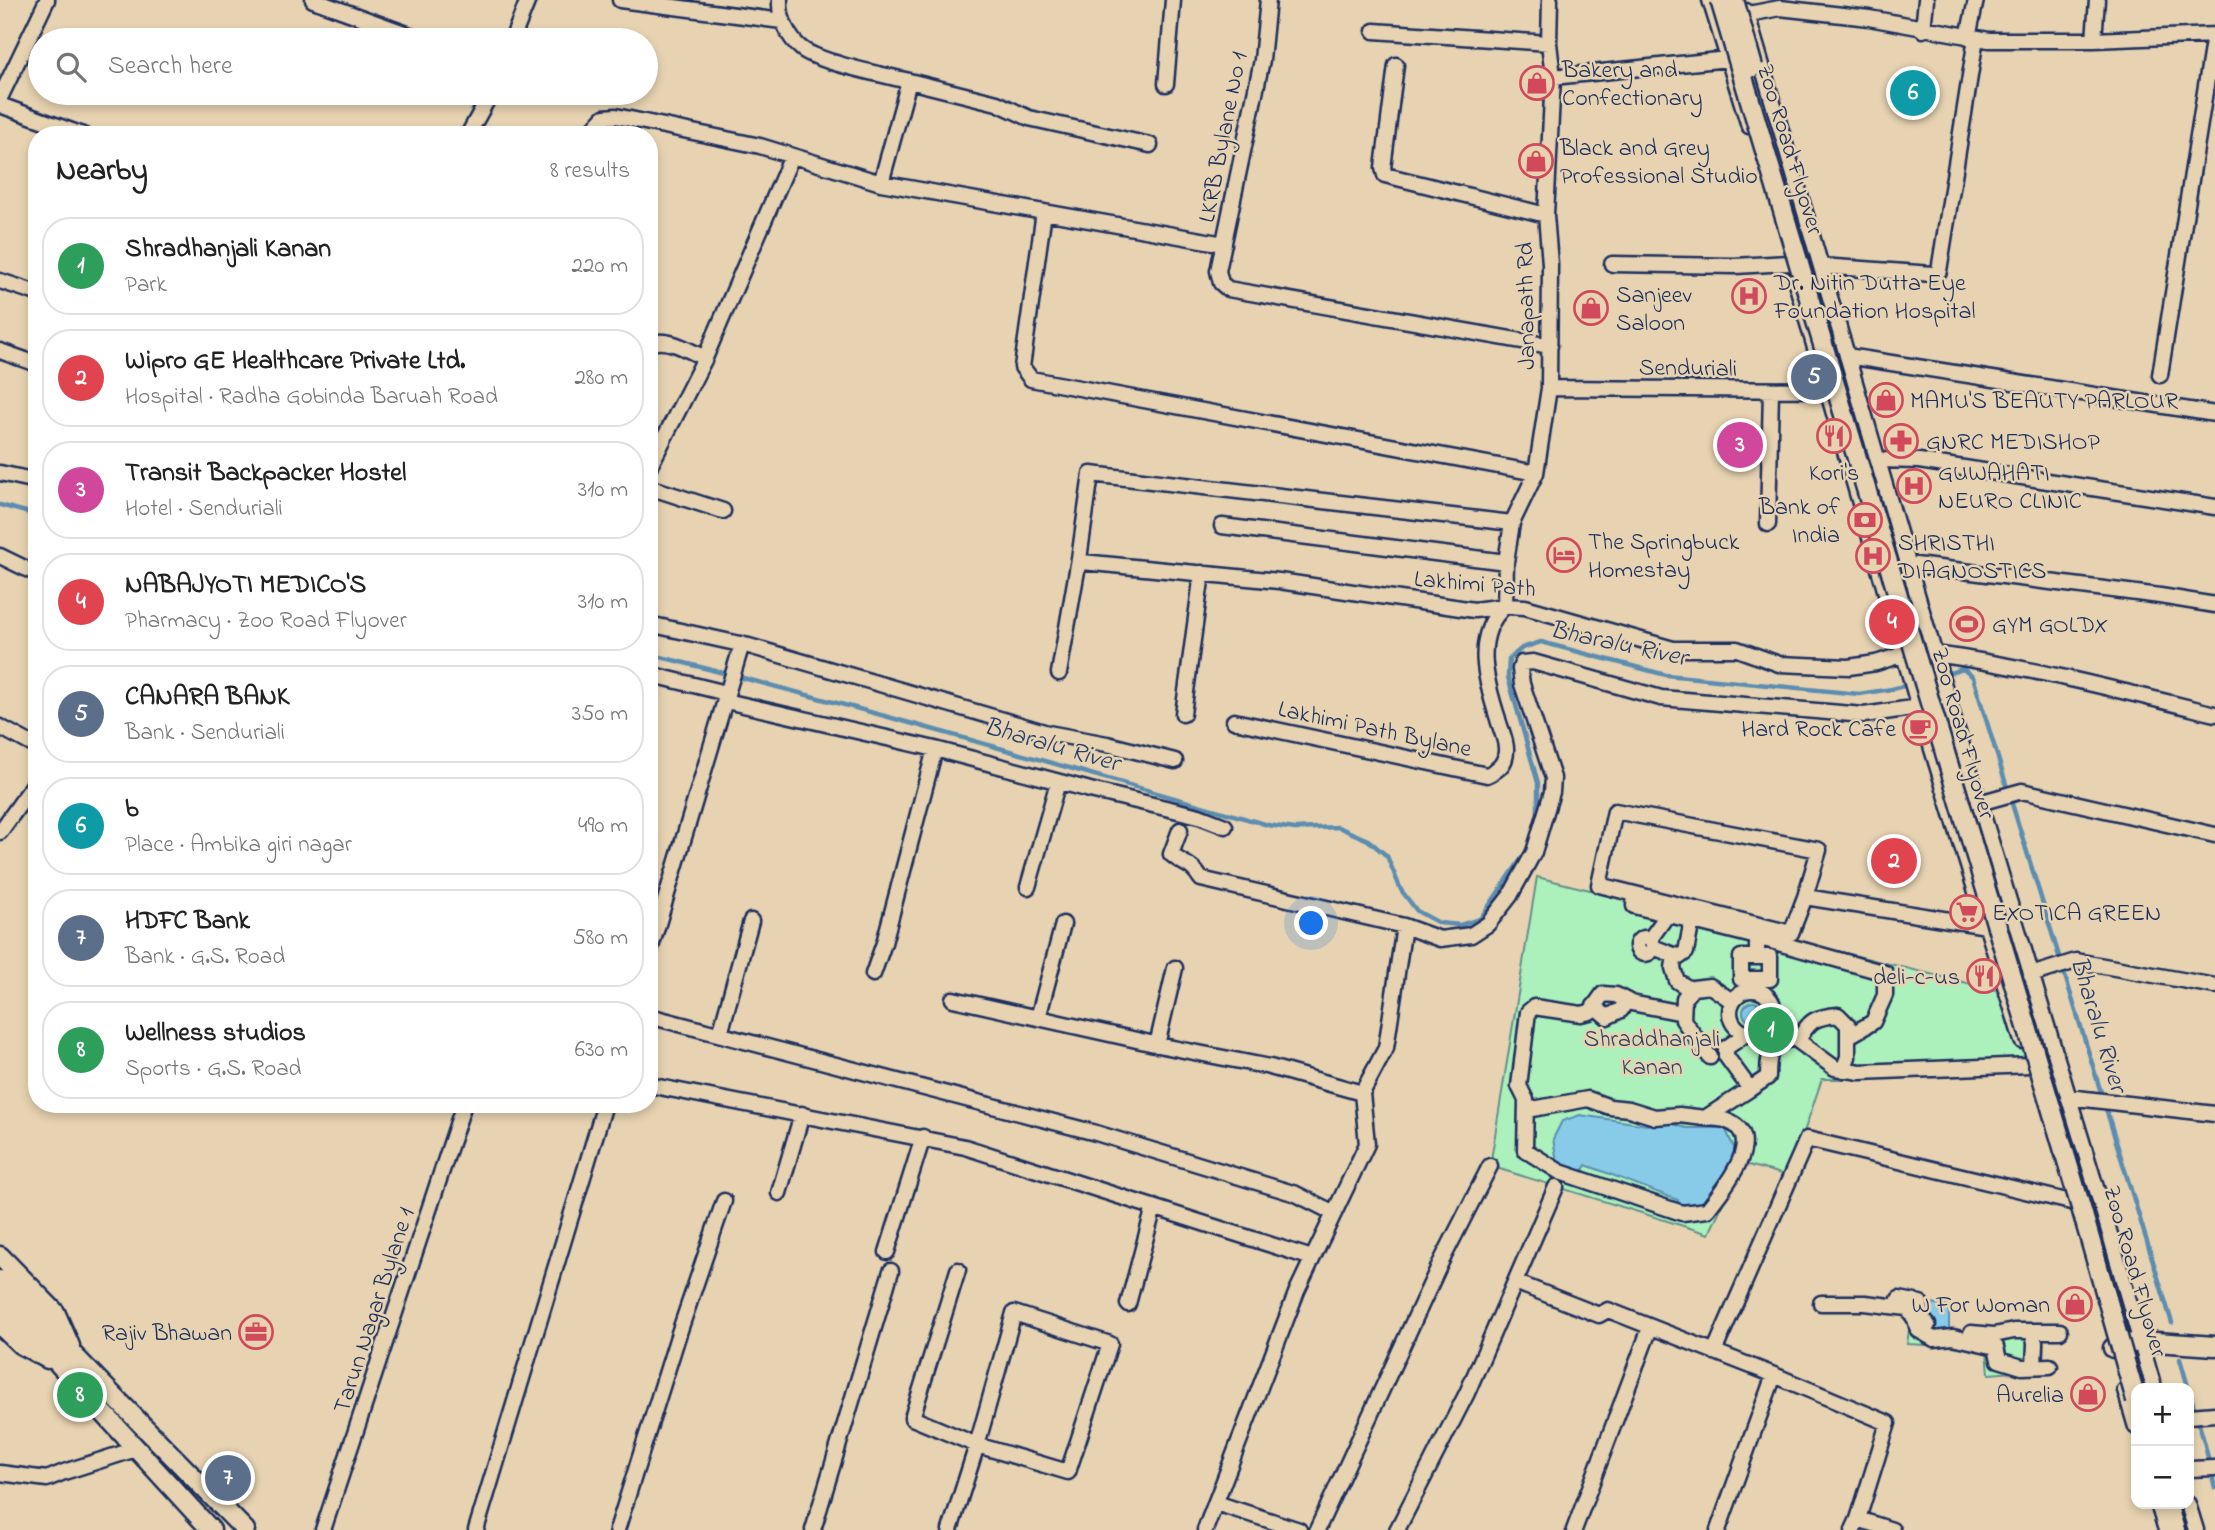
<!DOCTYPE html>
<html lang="en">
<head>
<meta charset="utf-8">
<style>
	:root { --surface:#fff; --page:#f2f2f2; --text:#222; --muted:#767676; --line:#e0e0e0; --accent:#2563eb }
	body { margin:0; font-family:"Indie Flower",sans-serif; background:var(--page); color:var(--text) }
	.controls { position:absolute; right:21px; bottom:21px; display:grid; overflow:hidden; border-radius:14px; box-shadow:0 4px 10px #0003 }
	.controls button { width:63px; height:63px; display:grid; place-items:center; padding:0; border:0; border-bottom:2px solid var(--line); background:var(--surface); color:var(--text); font:35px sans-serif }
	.you { position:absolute; left:1312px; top:924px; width:24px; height:24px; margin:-18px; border:5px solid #fff; border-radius:50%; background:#1a73e8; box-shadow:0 0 0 10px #1a73e833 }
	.badge { display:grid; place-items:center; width:46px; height:46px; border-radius:50%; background:var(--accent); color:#fff; font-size:23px; font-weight:700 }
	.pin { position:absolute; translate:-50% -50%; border:4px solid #fff; box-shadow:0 2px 7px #0006 }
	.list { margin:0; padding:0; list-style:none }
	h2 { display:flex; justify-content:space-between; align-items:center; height:91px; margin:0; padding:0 28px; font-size:30px }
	h2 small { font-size:23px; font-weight:400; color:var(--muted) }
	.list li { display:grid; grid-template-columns:46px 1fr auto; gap:21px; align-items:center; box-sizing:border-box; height:98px; margin:0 14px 14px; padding:0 14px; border:2px solid var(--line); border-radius:28px }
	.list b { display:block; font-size:26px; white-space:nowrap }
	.list p { margin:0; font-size:23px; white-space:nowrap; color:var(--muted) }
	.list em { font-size:23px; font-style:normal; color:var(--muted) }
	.icon { flex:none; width:38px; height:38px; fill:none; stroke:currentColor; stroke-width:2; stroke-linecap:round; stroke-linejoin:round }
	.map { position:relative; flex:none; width:2215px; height:1530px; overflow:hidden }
	.search { position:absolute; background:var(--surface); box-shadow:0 4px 10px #0003; left:28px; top:28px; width:630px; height:77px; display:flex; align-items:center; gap:18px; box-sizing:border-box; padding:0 24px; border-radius:38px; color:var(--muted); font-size:26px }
	.panel { position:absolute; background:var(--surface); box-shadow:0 4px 10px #0003; left:28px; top:126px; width:630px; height:987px; border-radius:28px }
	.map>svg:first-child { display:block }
</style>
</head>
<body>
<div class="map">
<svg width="2215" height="1530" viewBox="0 0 2215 1530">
	<rect width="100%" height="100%" fill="#e7d3b1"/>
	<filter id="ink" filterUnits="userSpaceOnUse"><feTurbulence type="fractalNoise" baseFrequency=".0143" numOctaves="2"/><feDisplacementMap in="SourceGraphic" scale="14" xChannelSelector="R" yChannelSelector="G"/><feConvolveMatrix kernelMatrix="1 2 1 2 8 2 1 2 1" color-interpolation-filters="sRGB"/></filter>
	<g filter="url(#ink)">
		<!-- green -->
		<path fill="#acf0bb" stroke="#64908c" stroke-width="2" d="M1537,877L2020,996L2044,1072L1879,1079H1822L1789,1176L1741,1163L1709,1234L1490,1166Z
			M1892,1298L1920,1303L1932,1330L1994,1335L2044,1324L2043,1370L1989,1374L1987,1348L1907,1344L1912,1309L1890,1306Z"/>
		<!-- water -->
		<path fill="#87cbe9" stroke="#5c8db1" stroke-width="2" d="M1743 1012a10 10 0 1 1 20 0a10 10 0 1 1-20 0Z
			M1580,1115L1647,1125L1663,1121L1686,1128H1725L1741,1163L1705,1205L1675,1212L1678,1200L1586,1165L1581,1174L1557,1161L1553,1139L1562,1121Z
			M1920,1303L1949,1306V1331L1932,1330Z"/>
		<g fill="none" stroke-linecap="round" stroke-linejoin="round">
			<!-- stream -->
			<path stroke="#5c8db1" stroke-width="4.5" d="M0,505L37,515
				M649,654C857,706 1063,766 1268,825L1295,829L1338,827L1368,840L1387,856L1401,890L1417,911L1439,923L1460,925L1480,919L1526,852L1530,842
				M1926,680L1963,669L1973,677L2172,1323
				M1538,818V783L1508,677L1509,659L1522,648L1541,642L1666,675L1859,694L1892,689L1911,684
				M2180,1359L2205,1445L2215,1488"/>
			<!-- minor casing -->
			<g stroke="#1b2f5e" stroke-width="19">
				<path id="minor" d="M313,0L410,35
					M620,0L782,21
					M780,0C779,18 788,38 802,49C821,63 884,75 909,81L881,183
					M1268,0L1262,60L1218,271L1221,283L1228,289L1550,346
					M1710,0L1749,126
					M1746,11L1949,703L2105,1217L2154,1388
					M1738,16L1780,8L1869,18L1989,40H2094L2215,35
					M1923,30L1926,0
					M1374,31L1549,43
					M1968,37L1976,0
					M512,40L528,0
					M2094,40L2097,0
					M1396,65L1383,168L1385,175L1546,215
					M1553,77L1728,59
					M909,81L997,103L1029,118L1150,145
					M1166,84L1173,0
					M0,98L47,0
					M0,105L83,135
					M468,135L491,93
					M593,135L595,127L604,117L616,116L760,146L881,183L1224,244
					M1044,212L1022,367L1031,379L1536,473
					M1612,264L1735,266L1790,263
					M1821,266L1933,274L1939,271L1976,38
					M1795,279L1919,707L2022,1041
					M0,281L37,293
					M649,344C667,336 689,351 705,358
					M0,351L37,364
					M1847,356L2215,414
					M2160,375L2214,35
					M1549,388L1827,390
					M1878,460L1919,461L2215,507
					M649,468L705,358L792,156
					M0,473L37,481
					M649,487L723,511
					M1768,524L1771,390
					M1222,526L1506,562
					M0,556L37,574
					M1079,559L1082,562L1279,581L1474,610L1505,606L1525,607L1673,649H1737L1779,664L1849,667L1876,663L1904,654
					M1908,564L2160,596L2215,605
					M1505,606L1506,562L1512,523L1536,473L1549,388L1550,264L1546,215L1553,77L1549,43L1550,0
					M649,624L749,646L1048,733L1107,744L1175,761
					M1935,654C2030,667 2122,691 2215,714
					M1059,673L1079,559L1091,474L1512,523
					M649,674L722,692L726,701L935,749L1090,790L1199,816L1225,826
					M1183,714L1202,573
					M1234,721L1487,775C1497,771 1506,764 1506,751C1507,741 1500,728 1498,719C1486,682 1472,635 1505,606
					M0,727L37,747
					M1979,803L2022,791L2215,835
					M1180,830L1171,854C1184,866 1191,862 1201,879L1404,926L1440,939L1471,935L1488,924L1510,896L1534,852L1552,792L1553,778L1522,684L1520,669L1522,663L1533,662L1661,698L1864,715L1919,707
					M0,832L37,780
					M1028,887L1058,782
					M1635,894L1634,906L1757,937
					M1805,897L1819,850L1615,811L1599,885L1791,933L1805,897L1987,926
					M1637 946a8 8 0 1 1 16 0a8 8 0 1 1-16 0Z
					M1650,939L1668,914
					M1653,947L1679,957L1686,952L1692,920
					M649,954L742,644
					M1675,955L1673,968L1677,981L1691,990
					M1757,957V937L1885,973V995L1873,1022L1849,1036
					M873,974L884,943L935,749
					M2031,975L2076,961L2215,986
					M1730 1012a22 22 0 1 1 44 0a22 22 0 1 1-44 0Z
					M1757,990V979H1741V957H1770V979H1757
					M953,999L1168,1047L1270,1067L1362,1093
					M1594,1006L1607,1017L1621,1010L1626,1000
					M1683,1013L1631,1003L1616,995L1603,994L1590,1012L1581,1014L1534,1007L1528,1012L1519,1086L1526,1100L1525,1150L1560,1172L1682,1213L1707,1210C1721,1192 1769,1136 1727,1121C1721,1118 1711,1119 1705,1118L1750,1089
					M649,1016L1096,1133L1296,1194L1334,1213
					M1038,1018L1063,924
					M1771,1024L1790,1035L1835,1068L1860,1072L2030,1065
					M720,1034L751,921
					M1746,1034L1726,1048V1056L1750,1089L1768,1077C1768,1053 1770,1044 1794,1038
					M1798,1041C1809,1020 1815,1017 1838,1015L1848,1025V1057L1843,1070
					M1157,1045L1175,968
					M1710,1057L1683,1020L1684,998L1693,988L1710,986L1732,1001
					M649,1085L965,1147L1312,1258
					M2068,1097L2215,1114
					M1527,1110L1588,1099L1610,1107L1629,1109L1655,1117L1679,1115L1705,1118
					M779,1193L802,1114
					M887,1252L923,1137
					M1515,1282L1599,1315L1608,1310L1774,1375L1888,1423L1858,1519
					M1899,1299L1920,1303L1922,1318L1928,1325
					M1821,1303H1865L1907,1308L1915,1319L1918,1330L1934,1339L1953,1337L1996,1347L1999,1360L2022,1367L2050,1366
					M1128,1304L1154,1207
					M2032,1331L2035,1343L2034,1366
					M1971,1333L1994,1335L2014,1331H2060
					M1714,1352L1807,1139L2071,1202
					M2125,1390L2136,1427
					M2189,1416L2215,1414
					M2189,1469L2215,1468
					M0,1473L47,1479L64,1472L136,1449
					M1216,1503L1299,1530
					M2158,1504L2166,1530
					M2188,1504L2196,1530
					M323,1530L464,1104
					M476,1530L605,1104
					M617,1530L679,1333L724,1201
					M813,1530L891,1271
					M950,1530L977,1445L1068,1472L1110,1344L1014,1313L977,1445L912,1418L958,1270
					M1205,1530L1297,1291L1367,1144L1362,1093L1386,1048L1404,926
					M1317,1530L1441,1262L1490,1166
					M1397,1530L1467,1393L1556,1187
					M1574,1530L1650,1328
					M1718,1530L1774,1375
					M1853,1530L1858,1519L1892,1530"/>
			</g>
			<!-- major casing -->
			<g stroke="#1b2f5e" stroke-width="23">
				<path id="major" d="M0,1256L55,1312L70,1346
					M0,1280L245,1530
					M0,1302L34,1337L211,1530
					M0,1325L20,1344L48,1359
					M2113,1348L2141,1341L2215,1346
					M2167,1504L2175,1530"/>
			</g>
			<!-- minor -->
			<use href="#minor" stroke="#e7d3b1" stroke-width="14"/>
			<!-- major -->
			<use href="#major" stroke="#e7d3b1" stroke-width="18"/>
			<!-- major-bridge casing -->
			<g stroke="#1b2f5e" stroke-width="23" stroke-linecap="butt">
				<path id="major-bridge" d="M1720,0L2082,1211L2136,1400
					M1734,0L1753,67"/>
			</g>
			<!-- major-bridge -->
			<use href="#major-bridge" stroke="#e7d3b1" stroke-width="18"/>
		</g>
	</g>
	<!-- icons -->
	<defs>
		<g id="shop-ring" transform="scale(1.75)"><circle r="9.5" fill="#e7d3b1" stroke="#d1495b" stroke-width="1.5"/><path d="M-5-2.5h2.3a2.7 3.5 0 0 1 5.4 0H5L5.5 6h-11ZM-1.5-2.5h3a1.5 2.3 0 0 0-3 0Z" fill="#d1495b"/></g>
		<g id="hospital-ring" transform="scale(1.75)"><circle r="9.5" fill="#e7d3b1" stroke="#d1495b" stroke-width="1.5"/><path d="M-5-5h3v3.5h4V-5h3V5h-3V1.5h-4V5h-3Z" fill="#d1495b"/></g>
		<g id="restaurant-ring" transform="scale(1.75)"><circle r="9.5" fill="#e7d3b1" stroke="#d1495b" stroke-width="1.5"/><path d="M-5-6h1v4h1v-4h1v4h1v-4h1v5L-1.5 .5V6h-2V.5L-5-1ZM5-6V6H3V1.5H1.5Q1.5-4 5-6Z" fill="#d1495b"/></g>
		<g id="pharmacy-ring" transform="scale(1.75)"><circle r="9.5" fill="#e7d3b1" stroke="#d1495b" stroke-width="1.5"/><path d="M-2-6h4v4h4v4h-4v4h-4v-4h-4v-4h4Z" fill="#d1495b"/></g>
		<g id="bank-ring" transform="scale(1.75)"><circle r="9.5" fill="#e7d3b1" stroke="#d1495b" stroke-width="1.5"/><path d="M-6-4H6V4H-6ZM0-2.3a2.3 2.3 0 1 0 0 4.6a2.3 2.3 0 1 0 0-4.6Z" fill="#d1495b"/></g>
		<g id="hotel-ring" transform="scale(1.75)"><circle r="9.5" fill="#e7d3b1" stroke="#d1495b" stroke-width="1.5"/><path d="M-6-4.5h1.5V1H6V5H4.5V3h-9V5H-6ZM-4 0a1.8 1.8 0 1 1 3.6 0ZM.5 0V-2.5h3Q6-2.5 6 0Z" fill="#d1495b"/></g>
		<g id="stadium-ring" transform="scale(1.75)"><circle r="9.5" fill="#e7d3b1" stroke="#d1495b" stroke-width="1.5"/><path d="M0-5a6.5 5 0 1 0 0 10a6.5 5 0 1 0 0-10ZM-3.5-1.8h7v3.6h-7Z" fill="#d1495b"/></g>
		<g id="cafe-ring" transform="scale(1.75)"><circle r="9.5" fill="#e7d3b1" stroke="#d1495b" stroke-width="1.5"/><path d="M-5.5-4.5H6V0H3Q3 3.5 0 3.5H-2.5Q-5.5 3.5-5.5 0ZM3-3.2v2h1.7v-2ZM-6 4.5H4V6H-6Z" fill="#d1495b"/></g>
		<g id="supermarket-ring" transform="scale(1.75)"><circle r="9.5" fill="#e7d3b1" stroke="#d1495b" stroke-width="1.5"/><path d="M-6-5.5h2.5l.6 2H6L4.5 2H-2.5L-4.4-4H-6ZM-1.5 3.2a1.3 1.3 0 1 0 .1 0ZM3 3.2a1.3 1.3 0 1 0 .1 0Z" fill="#d1495b"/></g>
		<g id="office-ring" transform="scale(1.75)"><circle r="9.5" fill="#e7d3b1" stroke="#d1495b" stroke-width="1.5"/><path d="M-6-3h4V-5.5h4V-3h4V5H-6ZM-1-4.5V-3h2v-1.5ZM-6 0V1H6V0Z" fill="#d1495b"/></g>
	</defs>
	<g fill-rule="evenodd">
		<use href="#shop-ring" x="1537" y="83"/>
		<use href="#shop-ring" x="1536" y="161"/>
		<use href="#hospital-ring" x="1749" y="296"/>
		<use href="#shop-ring" x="1591" y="308"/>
		<use href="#shop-ring" x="1886" y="400"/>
		<use href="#restaurant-ring" x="1834" y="436"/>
		<use href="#pharmacy-ring" x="1901" y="441"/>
		<use href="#hospital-ring" x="1914" y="486"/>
		<use href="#bank-ring" x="1865" y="520"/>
		<use href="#hotel-ring" x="1564" y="555"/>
		<use href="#hospital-ring" x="1873" y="556"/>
		<use href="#stadium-ring" x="1967" y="624"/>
		<use href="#cafe-ring" x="1920" y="728"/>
		<use href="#supermarket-ring" x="1967" y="912"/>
		<use href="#restaurant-ring" x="1984" y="976"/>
		<use href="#shop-ring" x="2075" y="1304"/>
		<use href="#office-ring" x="256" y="1332"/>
		<use href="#shop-ring" x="2088" y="1394"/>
	</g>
	<g text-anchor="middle" stroke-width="5" stroke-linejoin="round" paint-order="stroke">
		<!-- poi labels -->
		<g font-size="24" fill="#1b2f5e" stroke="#e7d3b1" text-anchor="start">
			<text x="1562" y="77">Bakery and<tspan x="1562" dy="28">Confectionary</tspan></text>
			<text x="1560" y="155">Black and Grey<tspan x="1560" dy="28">Professional Studio</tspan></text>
			<text x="1774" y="290">Dr. Nitin Dutta Eye<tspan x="1774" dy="28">Foundation Hospital</tspan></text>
			<text x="1616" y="302">Sanjeev<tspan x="1616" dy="28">Saloon</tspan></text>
			<text x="1910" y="408">MAMU'S BEAUTY PARLOUR</text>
			<text x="1926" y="449">GNRC MEDISHOP</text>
			<text x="1834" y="480" text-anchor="middle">Kori's</text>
			<text x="1938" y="480">GUWAHATI<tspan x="1938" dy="28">NEURO CLINIC</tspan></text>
			<text x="1840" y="514" text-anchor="end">Bank of<tspan x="1840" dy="28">India</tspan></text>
			<text x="1588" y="549">The Springbuck<tspan x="1588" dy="28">Homestay</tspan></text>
			<text x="1898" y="550">SHRISTHI<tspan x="1898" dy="28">DIAGNOSTICS</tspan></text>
			<text x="1992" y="632">GYM GOLDX</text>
			<text x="1896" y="736" text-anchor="end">Hard Rock Cafe</text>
			<text x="1992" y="920">EXOTICA GREEN</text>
			<text x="1960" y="984" text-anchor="end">deli-c-us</text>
			<text x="2050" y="1312" text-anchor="end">W For Woman</text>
			<text x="232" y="1340" text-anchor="end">Rajiv Bhawan</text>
			<text x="2064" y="1402" text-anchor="end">Aurelia</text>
		</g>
		<!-- street labels -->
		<g font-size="24" fill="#1b2f5e" stroke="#e7d3b1">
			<text transform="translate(1222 137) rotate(-79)" y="8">LKRB Bylane No 1</text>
			<text transform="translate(1791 149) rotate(73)" y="8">Zoo Road Flyover</text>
			<text transform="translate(1525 306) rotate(-91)" y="8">Janapath Rd</text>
			<text transform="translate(1688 367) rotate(1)" y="8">Senduriali</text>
			<text transform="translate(1475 583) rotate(5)" y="8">Lakhimi Path</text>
			<text transform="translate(1375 728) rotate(12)" y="8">Lakhimi Path Bylane</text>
			<text transform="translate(1964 733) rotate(74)" y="8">Zoo Road Flyover</text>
			<text transform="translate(2136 1271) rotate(74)" y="8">Zoo Road Flyover</text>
			<text transform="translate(373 1310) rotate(-72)" y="8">Tarun Nagar Bylane 1</text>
		</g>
		<!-- park labels -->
		<g font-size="24" fill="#2a4267" stroke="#e7d3b1">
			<text x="1652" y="1046">Shraddhanjali<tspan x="1652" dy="28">Kanan</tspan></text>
		</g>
		<!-- water labels -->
		<g font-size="26" font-style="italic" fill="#263f6c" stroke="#e7d3b1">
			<text transform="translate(1619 642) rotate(12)" y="9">Bharalu River</text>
			<text transform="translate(1052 743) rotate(16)" y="9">Bharalu River</text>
			<text transform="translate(2100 1024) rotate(73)" y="9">Bharalu River</text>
		</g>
	</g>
</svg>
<div class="controls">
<button>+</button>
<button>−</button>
</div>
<div class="you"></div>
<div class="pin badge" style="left:1771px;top:1030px;background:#2e9e5b">1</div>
<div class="pin badge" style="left:1894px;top:861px;background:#e0444e">2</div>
<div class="pin badge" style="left:1740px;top:445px;background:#d1479c">3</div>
<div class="pin badge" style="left:1892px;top:622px;background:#e0444e">4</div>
<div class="pin badge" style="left:1814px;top:377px;background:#5c6f8a">5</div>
<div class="pin badge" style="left:1913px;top:93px;background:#0f9aa8">6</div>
<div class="pin badge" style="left:228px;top:1478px;background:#5c6f8a">7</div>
<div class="pin badge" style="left:80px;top:1395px;background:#2e9e5b">8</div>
<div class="search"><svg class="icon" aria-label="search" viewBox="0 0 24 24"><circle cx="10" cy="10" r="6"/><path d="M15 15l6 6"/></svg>Search here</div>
<section class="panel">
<h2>Nearby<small>8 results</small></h2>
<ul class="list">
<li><span class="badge" style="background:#2e9e5b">1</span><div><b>Shradhanjali Kanan</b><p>Park</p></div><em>220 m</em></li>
<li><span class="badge" style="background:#e0444e">2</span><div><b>Wipro GE Healthcare Private Ltd.</b><p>Hospital · Radha Gobinda Baruah Road</p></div><em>280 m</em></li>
<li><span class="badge" style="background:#d1479c">3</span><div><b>Transit Backpacker Hostel</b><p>Hotel · Senduriali</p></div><em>310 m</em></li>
<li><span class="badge" style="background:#e0444e">4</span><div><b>NABAJYOTI MEDICO'S</b><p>Pharmacy · Zoo Road Flyover</p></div><em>310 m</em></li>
<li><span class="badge" style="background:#5c6f8a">5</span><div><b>CANARA BANK</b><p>Bank · Senduriali</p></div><em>350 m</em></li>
<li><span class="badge" style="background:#0f9aa8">6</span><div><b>b</b><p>Place · Ambika giri nagar</p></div><em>490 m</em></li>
<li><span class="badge" style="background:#5c6f8a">7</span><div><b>HDFC Bank</b><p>Bank · G.S. Road</p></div><em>580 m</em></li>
<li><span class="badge" style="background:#2e9e5b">8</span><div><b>Wellness studios</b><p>Sports · G.S. Road</p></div><em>630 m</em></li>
</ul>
</section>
</div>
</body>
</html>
